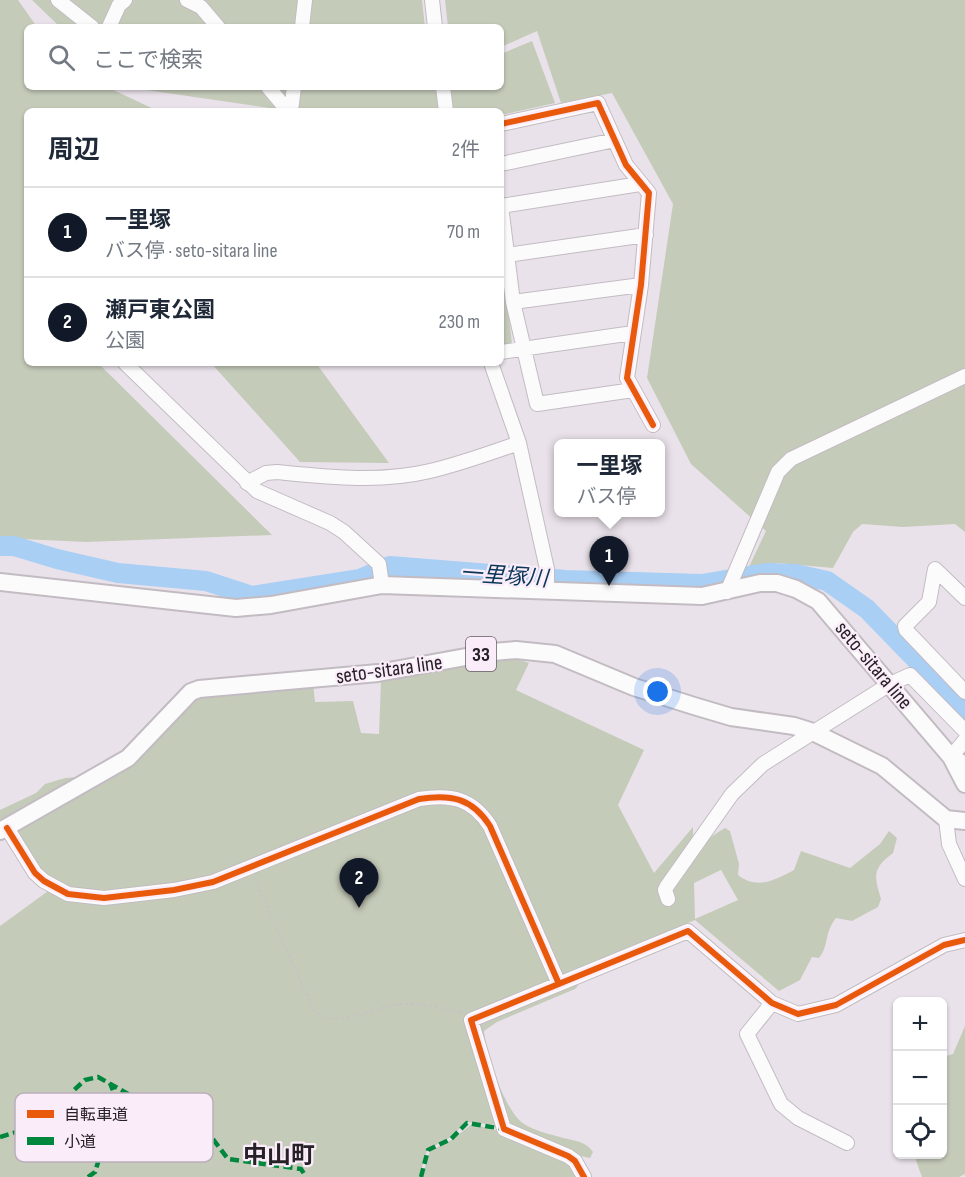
<!DOCTYPE html>
<html lang="ja">
<head>
<meta charset="utf-8">
<style>
	:root { --surface:#fff; --page:#f6f6f7; --text:#1f2937; --muted:#747a83; --line:#e0e1e3; --accent:#111827 }
	body { margin:0; font-family:"Sofia Sans Condensed","Noto Sans JP",sans-serif; background:var(--page); color:var(--text) }
	.controls { position:absolute; right:18px; bottom:18px; display:grid; overflow:hidden; border-radius:9px; box-shadow:0 2px 4px #0004 }
	.controls button { width:54px; height:54px; display:grid; place-items:center; padding:0; border:0; border-bottom:2px solid var(--line); background:var(--surface); color:var(--text); font:30px sans-serif }
	.you { position:absolute; left:658px; top:692px; width:21px; height:21px; margin:-15px; border:4px solid #fff; border-radius:50%; background:#1a73e8; box-shadow:0 0 0 9px #1a73e833 }
	.badge { display:grid; place-items:center; width:39px; height:39px; border-radius:50%; background:var(--accent); color:#fff; font-size:20px; font-weight:700 }
	.pin { position:absolute; translate:-50% -50px; filter:drop-shadow(0 2px 3px #0008) }
	.pin::after { content:''; position:absolute; top:32px; width:21px; height:18px; background:inherit; clip-path:polygon(0 0,100% 0,50% 100%) }
	.popup { position:absolute; left:554px; top:439px; width:111px; height:78px; box-sizing:border-box; display:grid; place-content:center; border-radius:9px; background:var(--surface); filter:drop-shadow(0 2px 4px #0005); font-size:20px; white-space:nowrap; color:var(--muted) }
	.popup b { font-size:22px; color:var(--text) }
	.popup::after { content:''; position:absolute; left:50%; top:100%; margin-left:-12px; border:12px solid transparent; border-top-color:var(--surface) }
	.list { margin:0; padding:0; list-style:none }
	h2 { display:flex; justify-content:space-between; align-items:center; height:78px; margin:0; padding:0 24px; font-size:26px }
	h2 small { font-size:20px; font-weight:400; color:var(--muted) }
	.list li { display:grid; grid-template-columns:39px 1fr auto; gap:18px; align-items:center; box-sizing:border-box; height:90px; padding:0 24px; border-top:2px solid var(--line) }
	.list b { display:block; font-size:22px; white-space:nowrap }
	.list p { margin:0; font-size:20px; white-space:nowrap; color:var(--muted) }
	.list em { font-size:20px; font-style:normal; color:var(--muted) }
	.icon { flex:none; width:33px; height:33px; fill:none; stroke:currentColor; stroke-width:2; stroke-linecap:round; stroke-linejoin:round }
	.map { position:relative; flex:none; width:965px; height:1177px; overflow:hidden }
	.search { position:absolute; background:var(--surface); box-shadow:0 2px 4px #0004; left:24px; top:24px; width:480px; height:66px; display:flex; align-items:center; gap:15px; box-sizing:border-box; padding:0 21px; border-radius:9px; color:var(--muted); font-size:22px }
	.panel { position:absolute; background:var(--surface); box-shadow:0 2px 4px #0004; left:24px; top:108px; width:480px; height:258px; border-radius:9px }
	.map>svg:first-child { display:block }
</style>
</head>
<body>
<div class="map">
<svg width="965" height="1177" viewBox="0 0 965 1177">
	<rect width="100%" height="100%" fill="#eae2ea"/>
	<!-- green -->
	<path fill="#c5cbb9" fill-rule="evenodd" d="M0,0H18L37,27H27V87H107L158,111H27V363H98L272,535L86,542L0,538Z
		M32,0H422L425,27H60Z
		M445,0H965V532L955,524L903,527L862,524L853,532L833,568L777,563L746,573L766,531L691,464L647,378L673,204L612,93L561,103L537,31L501,47V27H448Z
		M532,41L555,103L501,115V111H272L269,108L126,87H501V54Z
		M501,280H505L512,344L501,346Z
		M211,363H316L389,463L300,462Z
		M513,658L529,663L516,690L644,750L618,805L654,873L693,827V855C701,844 714,834 725,828L730,831L739,864L738,875C757,890 775,880 794,870L801,851L850,868L880,844L889,831L897,838L893,853C872,869 874,875 881,899L878,907L852,921L836,918C824,933 829,946 819,958L812,957L800,980L779,991L695,920L465,1016L499,1125L466,1122L451,1137L427,1150L419,1177H0V926L55,886C45,873 16,842 19,827L121,768L197,696L313,683L315,702L353,701L361,733L379,734L381,680ZM721,870L738,900L695,919L694,883Z
		M78,777L0,826V810L36,793L45,784L65,778Z
		M576,982L578,986L575,989L497,1022L484,1031C486,1053 505,1112 524,1124C534,1130 548,1134 560,1137C572,1141 585,1140 593,1152L590,1158L570,1154L510,1129L478,1025Z
		M965,1026V1174L959,1177H922L914,1155L942,1154L943,1057L953,1054Z
		M472,1124L499,1131L506,1138L538,1148L572,1165L578,1177H422L430,1151L453,1139Z"/>
	<g fill="none" stroke-linecap="round" stroke-linejoin="round">
		<!-- river -->
		<path stroke="#a9cff5" stroke-width="20" d="M0,546H14L57,559L118,573L206,581L252,596L360,579L390,566L566,580L702,584L767,573L796,574L827,581L867,609L965,710"/>
		<!-- minor casing -->
		<g stroke="#c2bcc2" stroke-width="16">
			<path id="minor" d="M58,0L92,27
				M187,0L201,7L218,27
				M432,0L435,27
				M109,27L119,5L125,0
				M302,27L305,0
				M268,87L288,111
				M443,87L446,111
				M291,111L294,87
				M501,124L598,103L626,165L649,193L641,285L627,378L653,425
				M501,164L615,140
				M501,206L513,302L537,404L633,390
				M501,206L640,184
				M507,255L646,235
				M513,302L641,285
				M501,352L633,333
				M125,363L257,491L330,523L344,532L379,564L382,585
				M491,363L519,443L547,569V590
				M247,483L266,473L277,472C328,477 380,483 430,471C460,464 490,453 519,443
				M727,592L778,472L791,459L965,376
				M965,598L935,569L929,602L905,626L906,630L965,692
				M951,757L965,740
				M946,819L949,844L965,879
				M7,828L35,873L44,881L68,894L104,898L174,890L213,882L419,799C451,794 472,798 490,826L559,984
				M668,899L665,890L667,886L732,794L763,764L890,684L910,675L965,731
				M772,1003L747,1034L781,1104L798,1118L847,1143
				M584,1177L575,1161L568,1156L504,1129L471,1020L688,931L772,1003L798,1014L836,1005L944,945L965,940"/>
		</g>
		<!-- major casing -->
		<g stroke="#c2bcc2" stroke-width="20">
			<path id="major" d="M0,582L236,608L271,605L382,585L702,596L760,583H777L796,589L818,601L951,757L965,765
				M951,757L965,784
				M0,831L128,758L191,692L199,689L378,673L493,652L516,650L555,654L634,687L694,706L731,717L794,726L813,732L882,766L946,819L965,821"/>
		</g>
		<!-- path -->
		<path stroke="#c6c3c6" stroke-width="2" stroke-dasharray="3 3" stroke-linecap="butt" d="M254,878L313,1009C336,1032 373,1006 402,1004C421,1003 443,1009 463,1012"/>
		<!-- minor -->
		<use href="#minor" stroke="#fcfbfc" stroke-width="14"/>
		<!-- major -->
		<use href="#major" stroke="#fcfbfc" stroke-width="16"/>
		<!-- quiet -->
		<path stroke="#00873e" stroke-width="4.5" stroke-dasharray="9 4.5" stroke-linecap="butt" d="M0,1137L53,1121L65,1111L74,1090L85,1080L98,1077L146,1104L197,1118L228,1159L301,1169L306,1177
			M88,1177L95,1172L117,1101L110,1083
			M421,1177L428,1150L451,1139L467,1123L504,1129"/>
		<!-- cycleway casing -->
		<g stroke="#fbecfa" stroke-width="10">
			<path id="cycleway" d="M501,124L598,103L626,165L649,193L641,285L627,378L653,425
				M7,828L35,873L44,881L68,894L104,898L174,890L213,882L419,799C451,794 472,798 490,826L559,984
				M584,1177L575,1161L568,1156L504,1129L471,1020L688,931L772,1003L798,1014L836,1005L944,945L965,940"/>
		</g>
		<!-- cycleway -->
		<use href="#cycleway" stroke="#e8590c" stroke-width="6"/>
	</g>
	<g text-anchor="middle" stroke-width="4.5" stroke-linejoin="round" paint-order="stroke">
		<!-- shield labels -->
		<rect fill="#fbecfa" stroke="#665e66" stroke-width="1.5" x="466" y="637" width="30" height="34" rx="4.5"/>
		<g font-size="20" font-weight="bold" fill="#262126">
			<text x="481" y="661">33</text>
		</g>
		<!-- street labels -->
		<g font-size="21" fill="#262126" stroke="#fbecfa">
			<text transform="translate(874 665) rotate(50)" y="7">seto-sitara line</text>
			<text transform="translate(389 669) rotate(-8)" y="7">seto-sitara line</text>
		</g>
		<!-- water labels -->
		<g font-size="22" font-style="italic" fill="#0a3758" stroke="#fbecfa">
			<text transform="translate(504 575) rotate(4)" y="8">一里塚川</text>
		</g>
		<!-- quarter labels -->
		<g font-size="24" font-weight="bold" fill="#262126" stroke="#fbecfa">
			<text x="279" y="1163">中山町</text>
		</g>
	</g>
	<!-- legend -->
	<rect x="15" y="1093" width="198" height="69" rx="9" fill="#fbecfa" stroke="#bbafba" stroke-width="1.5"/>
	<rect x="27" y="1110" width="27" height="8" fill="#e8590c"/>
	<rect x="27" y="1137" width="27" height="8" fill="#00873e"/>
	<g font-size="16" fill="#262126">
		<text x="64" y="1120">自転車道</text>
		<text x="64" y="1147">小道</text>
	</g>
</svg>
<div class="controls">
<button>+</button>
<button>−</button>
<button><svg class="icon" aria-label="locate" viewBox="0 0 24 24"><circle cx="12" cy="12" r="6"/><path d="M12 2v4M12 18v4M2 12h4M18 12h4"/></svg></button>
</div>
<div class="you"></div>
<div class="pin badge" style="left:609px;top:586px">1</div>
<div class="popup"><b>一里塚</b>バス停</div>
<div class="pin badge" style="left:359px;top:908px">2</div>
<div class="search"><svg class="icon" aria-label="search" viewBox="0 0 24 24"><circle cx="10" cy="10" r="6"/><path d="M15 15l6 6"/></svg>ここで検索</div>
<section class="panel">
<h2>周辺<small>2件</small></h2>
<ul class="list">
<li><span class="badge">1</span><div><b>一里塚</b><p>バス停 · seto-sitara line</p></div><em>70 m</em></li>
<li><span class="badge">2</span><div><b>瀬戸東公園</b><p>公園</p></div><em>230 m</em></li>
</ul>
</section>
</div>
</body>
</html>
